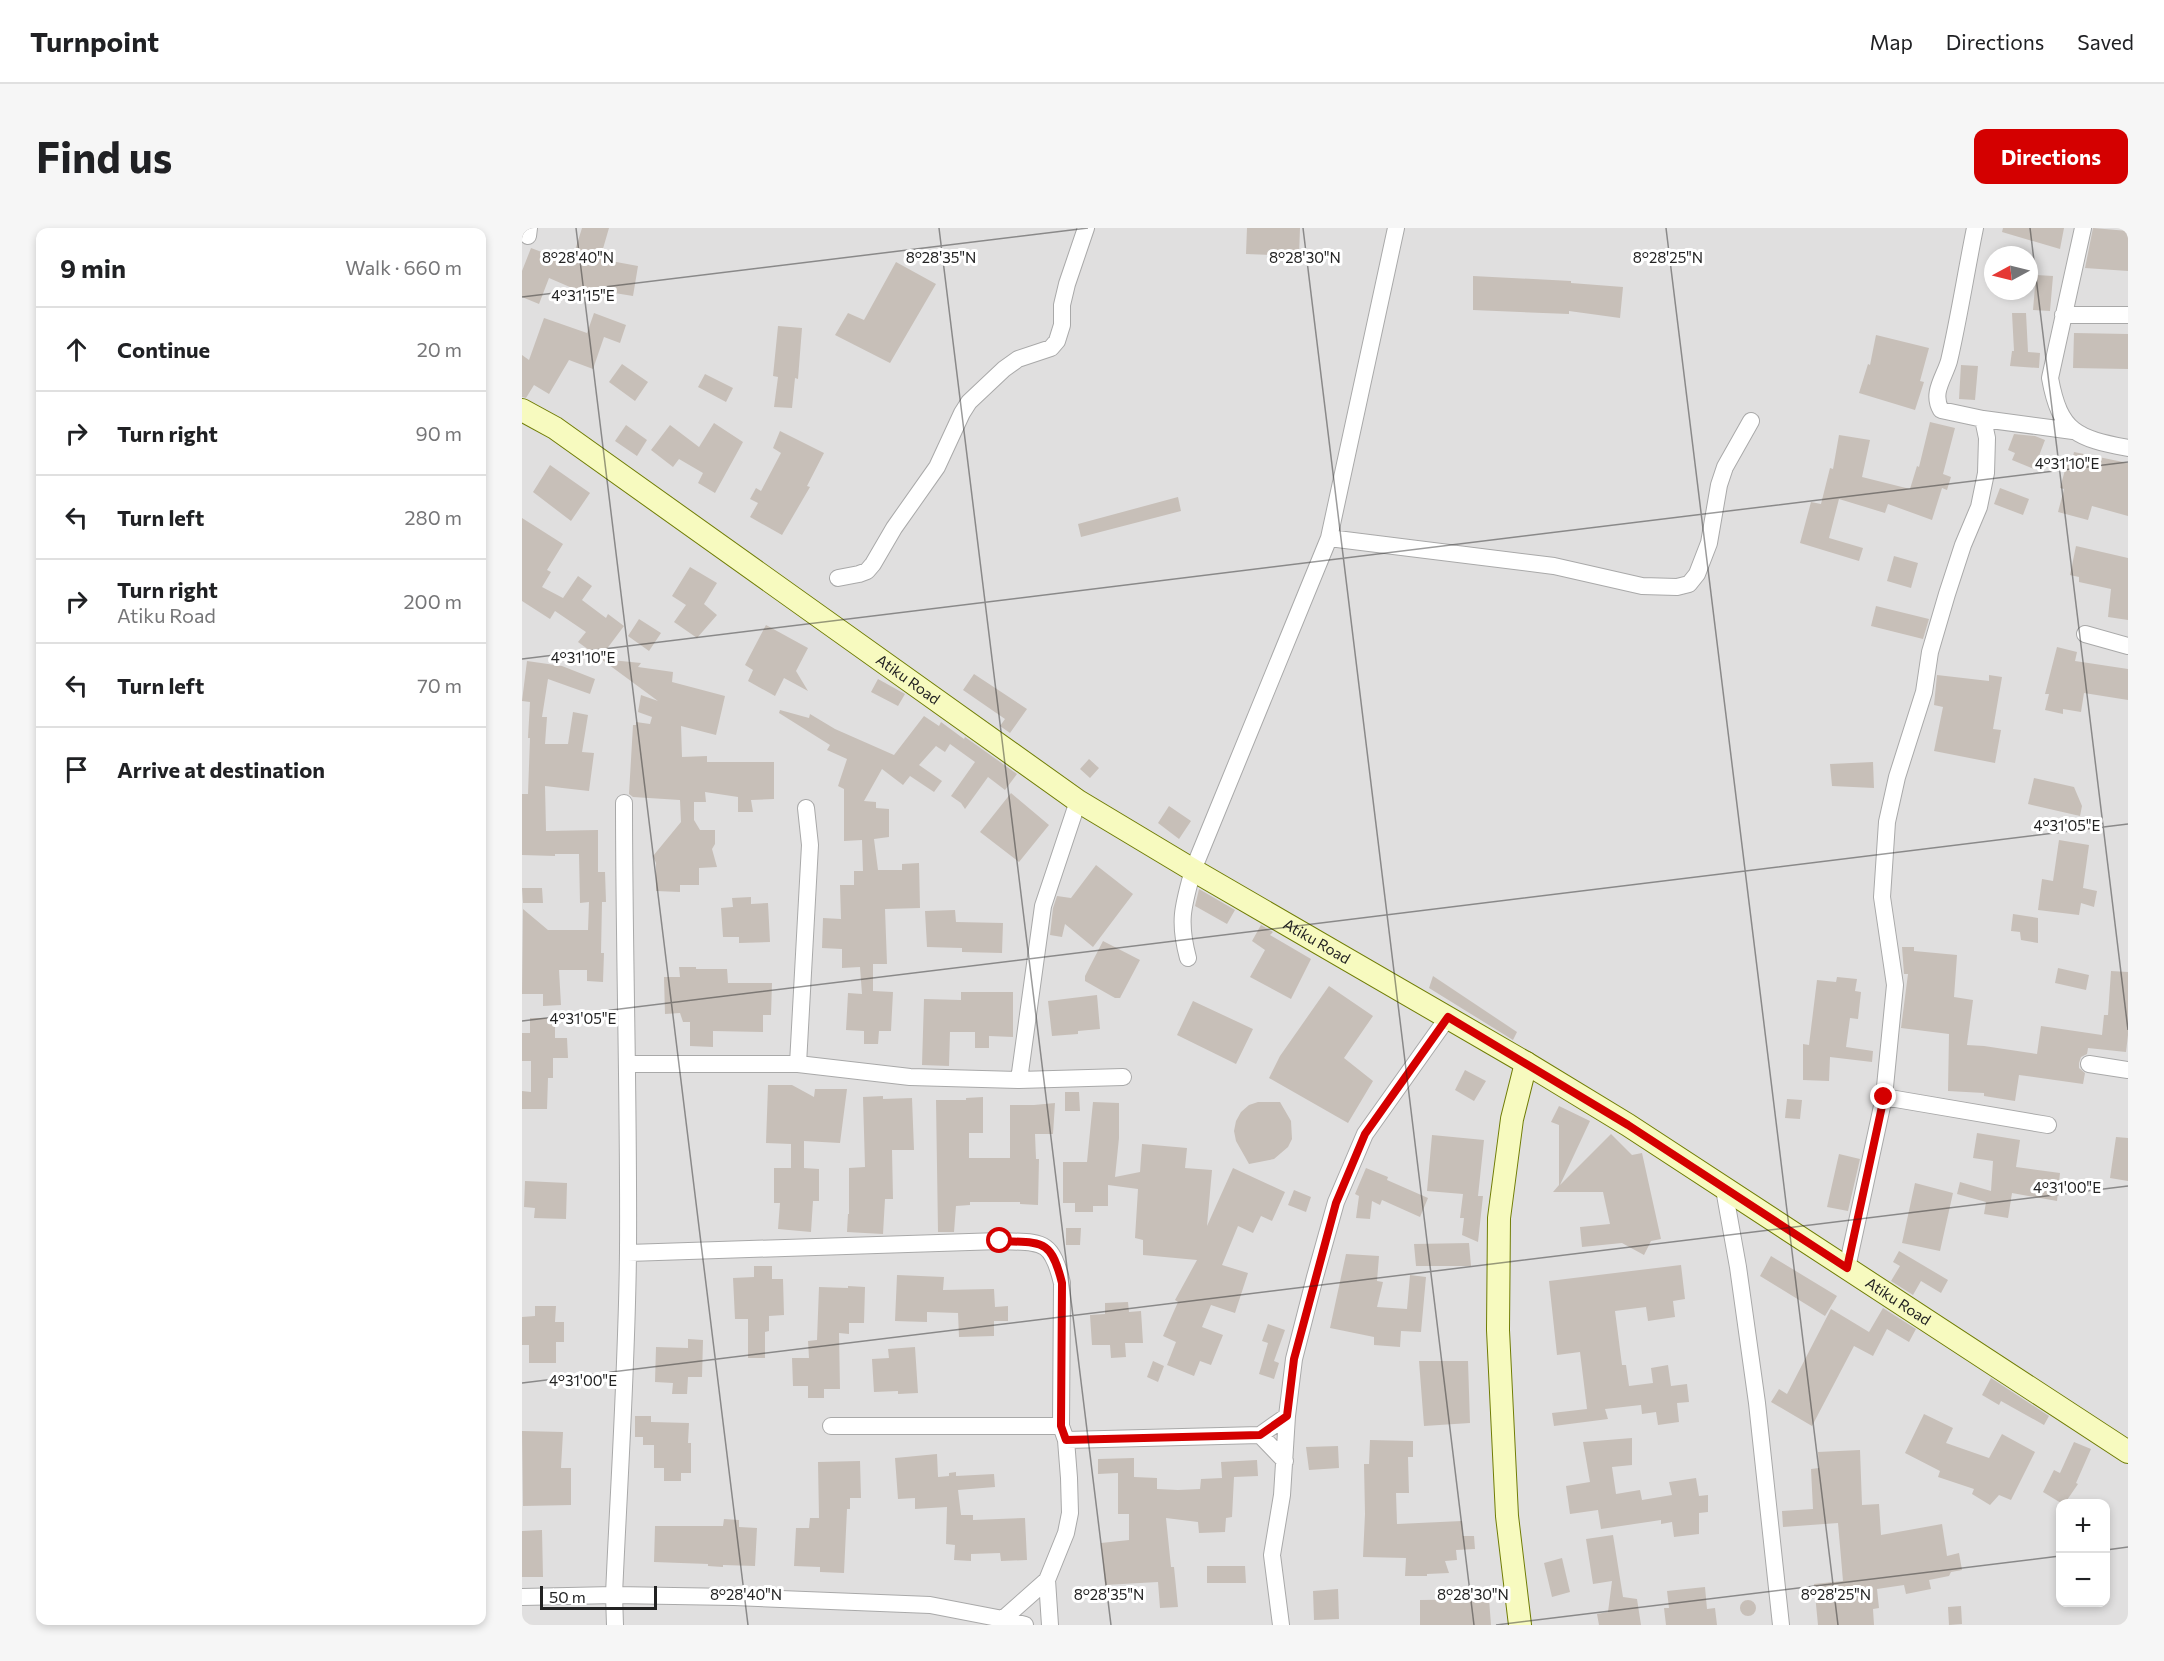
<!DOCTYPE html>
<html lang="en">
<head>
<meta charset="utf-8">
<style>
	:root { --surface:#fff; --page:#f6f6f6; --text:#202124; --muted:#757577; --line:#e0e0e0; --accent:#d40000 }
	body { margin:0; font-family:Commissioner,sans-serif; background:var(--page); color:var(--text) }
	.controls { position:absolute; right:18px; bottom:18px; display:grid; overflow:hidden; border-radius:12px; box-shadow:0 3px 9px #0003 }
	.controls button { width:54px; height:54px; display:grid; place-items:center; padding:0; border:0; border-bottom:2px solid var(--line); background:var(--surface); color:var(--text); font:30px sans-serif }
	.compass { position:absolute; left:1462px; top:18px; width:54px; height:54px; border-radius:50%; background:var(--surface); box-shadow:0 3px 9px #0003; rotate:263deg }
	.scale { position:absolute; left:18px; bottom:15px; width:117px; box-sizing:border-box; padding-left:6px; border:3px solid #222; border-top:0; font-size:16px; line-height:21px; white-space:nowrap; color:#222; -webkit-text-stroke:4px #fff; paint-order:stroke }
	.stop { position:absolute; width:18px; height:18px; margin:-14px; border:4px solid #d40000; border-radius:50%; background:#fff }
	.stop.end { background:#d40000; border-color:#fff; box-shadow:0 2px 6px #0008 }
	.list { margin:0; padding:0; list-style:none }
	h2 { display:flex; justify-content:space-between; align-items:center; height:78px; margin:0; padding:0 24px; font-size:26px }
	h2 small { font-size:20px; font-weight:400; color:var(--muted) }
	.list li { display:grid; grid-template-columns:39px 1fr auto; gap:18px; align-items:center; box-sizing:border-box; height:84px; padding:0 24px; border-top:2px solid var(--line) }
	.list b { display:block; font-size:22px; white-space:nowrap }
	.list p { margin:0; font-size:20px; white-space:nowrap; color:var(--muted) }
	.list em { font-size:20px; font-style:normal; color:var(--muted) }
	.icon { flex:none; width:33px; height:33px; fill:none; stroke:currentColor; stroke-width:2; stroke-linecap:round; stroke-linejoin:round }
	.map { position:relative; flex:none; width:1606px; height:1397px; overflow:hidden; border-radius:12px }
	header { display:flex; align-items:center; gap:36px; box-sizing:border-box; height:84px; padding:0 30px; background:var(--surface); border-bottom:2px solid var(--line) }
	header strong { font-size:28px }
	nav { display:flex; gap:33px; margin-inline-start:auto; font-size:21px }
	.intro { display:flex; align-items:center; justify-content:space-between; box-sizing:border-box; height:144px; padding:0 36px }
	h1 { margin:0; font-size:42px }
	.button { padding:15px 27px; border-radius:12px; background:var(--accent); color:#fff; font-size:21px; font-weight:700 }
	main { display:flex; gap:36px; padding:0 36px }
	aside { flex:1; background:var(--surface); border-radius:12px; box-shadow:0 3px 9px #0003 }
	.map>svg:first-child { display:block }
</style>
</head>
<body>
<header>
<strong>Turnpoint</strong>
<nav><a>Map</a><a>Directions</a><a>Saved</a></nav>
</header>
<div class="intro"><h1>Find us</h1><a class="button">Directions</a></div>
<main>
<aside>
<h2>9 min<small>Walk · 660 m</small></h2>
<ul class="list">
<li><svg class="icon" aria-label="ahead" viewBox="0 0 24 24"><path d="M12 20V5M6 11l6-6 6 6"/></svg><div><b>Continue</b></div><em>20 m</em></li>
<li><svg class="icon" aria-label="right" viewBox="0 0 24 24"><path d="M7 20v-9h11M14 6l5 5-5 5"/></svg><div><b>Turn right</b></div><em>90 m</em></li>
<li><svg class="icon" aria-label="left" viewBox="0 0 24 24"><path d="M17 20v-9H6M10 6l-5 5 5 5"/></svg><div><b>Turn left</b></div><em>280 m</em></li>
<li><svg class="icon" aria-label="right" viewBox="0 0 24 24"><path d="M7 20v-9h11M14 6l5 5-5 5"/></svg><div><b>Turn right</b><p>Atiku Road</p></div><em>200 m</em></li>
<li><svg class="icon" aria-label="left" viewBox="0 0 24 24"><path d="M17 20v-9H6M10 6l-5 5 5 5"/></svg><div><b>Turn left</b></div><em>70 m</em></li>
<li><svg class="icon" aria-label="arrive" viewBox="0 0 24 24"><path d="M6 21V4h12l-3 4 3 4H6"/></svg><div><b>Arrive at destination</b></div></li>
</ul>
</aside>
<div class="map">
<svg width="1606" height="1397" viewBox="0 0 1606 1397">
	<rect width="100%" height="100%" fill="#f2efe9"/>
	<!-- residential -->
	<path fill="#e0dfdf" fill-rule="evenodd" d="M0,0H1606V1397H0ZM1471,27H1507V63H1471ZM1538,1276H1584V1374H1538Z"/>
	<!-- building -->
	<path fill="#c7bfb8" d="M60,0H87L78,31L116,38L111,68L74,62L71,69L27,50L17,76L0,69V43L9,20L49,35Z
		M725,0H778L777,28L724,26Z
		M1481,0H1542L1538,21L1480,4Z
		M1571,0L1606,3V43L1563,40Z
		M374,34L414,56L368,135L313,107L326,85L342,92Z
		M1514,47L1531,48L1528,83L1511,82Z
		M951,48L1049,53V55L1101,59L1098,90L1047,83V86L951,82Z
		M72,85L104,97L98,115L82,109L71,141L47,132L27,166L12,157L4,170L0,169V127L7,132L22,90L65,105Z
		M1490,85H1504L1506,124L1518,125L1517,140L1488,138L1490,123H1492Z
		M256,98L280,100L276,151L273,150L270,180L252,179L256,149L251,148Z
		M1552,105L1606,106V141L1551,140Z
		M1354,107L1407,120L1398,153L1402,154L1393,182L1337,165L1346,136L1348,137Z
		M100,136L126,154L113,173L87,154Z
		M1439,137L1456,138L1453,172L1437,171Z
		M183,146L211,160L204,174L176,159Z
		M1408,194L1433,200L1421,246L1429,249L1425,262L1420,260L1410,292L1366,276L1363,285L1317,271L1307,310L1341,320L1337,333L1278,315L1289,274L1299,276L1308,240L1311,241L1317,207L1348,212L1340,249L1388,261L1395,238L1397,239Z
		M192,195L221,214L193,265L176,255L181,245L157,231L151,239L129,222L148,197L177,219Z
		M104,197L125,212L115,228L93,213Z
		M258,203L302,225L285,258L288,259L260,307L228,289L236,275L228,271L234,260L239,263L259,225L251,220Z
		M1492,206L1513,208L1523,212L1512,241L1490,232L1493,225L1486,222Z
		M1552,224L1606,235V288L1570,278L1566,292L1536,284L1542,261L1538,260L1545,235L1549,236Z
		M28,237L68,265L49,293L11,264Z
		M1478,260L1507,271L1501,287L1472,276Z
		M656,269L659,283L559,309L556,296Z
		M0,290L41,316L25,342L29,344L20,359L41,370L56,348L70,358L60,372L84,390L86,386L102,398L78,430L56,414L64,404L33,383L28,391L0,373Z
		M1554,318L1606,330V392L1586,389L1589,361L1557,354V349L1548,347Z
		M1372,328L1396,335L1389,360L1365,353Z
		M168,339L195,355L182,376L195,387L175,410L152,394L164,377L150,368Z
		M1354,378L1407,391L1401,411L1349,398Z
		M117,391L139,405L127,423L106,408Z
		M244,397L286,420L274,443L286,463L262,450L253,468L226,453L231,442L223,437Z
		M1535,419L1555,424L1553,433L1606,441V472L1562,465L1559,484L1541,481V486L1523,482L1527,466H1523Z
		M79,431L119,435L116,439L151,444L150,454L203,468L194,507L159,498L160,529L185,528V534H252V571L229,572L231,584H216V569L183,564L184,574H172V592L178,602H193V616L190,621L195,639L177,640V657H158V664L134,663V635L131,628L159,594L158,572L111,569L107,566L111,497H114V494L128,496L130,489L116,484L119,467L136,473Z
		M5,433L40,438L73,451L68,466L26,451L20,489H25L23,516H46L51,484L66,487L60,524L72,525L67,563L23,558L24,603L76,602V644H83L84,674H80L79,725H82L81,754L65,753V742H37L39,777L21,778V766H0L1,681L26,702H66L67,674L58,675L57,626H33V628L0,627V566H6L8,510H6L8,474L0,473Z
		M452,446L505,481L488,505L478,498L483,491L441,462Z
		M1415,447L1467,453V447L1480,449L1471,501L1479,502L1473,535L1412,523L1421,479L1412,477Z
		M356,451L383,466L376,478L349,464Z
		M258,482L287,490L288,486L313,501L372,527L402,488L417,498L419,494L442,511L443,509L495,546L483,562L466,549L443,581L439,575L429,568L453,534L428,516L423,524L414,518L397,537L420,553L412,564L388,548L381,557L360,541L342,573L354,574V580L367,581V609L352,611L356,642H380V636L397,635L398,680L363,681L365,736H351V763L371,764L369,803H357L356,816H342V803L324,802L326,765L340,766L338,739L320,740V721L300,720L301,690L319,691L318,657H332V643H341L340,612L322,613V561L316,558L325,531L305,522L308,517L257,485Z
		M567,531L577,540L568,550L558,541Z
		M1351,534L1352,560L1310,558L1308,536Z
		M1512,550L1552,559L1560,578L1558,588L1506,576Z
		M489,565L527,597L497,634L458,604Z
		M647,578L669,593L657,611L636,595Z
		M1537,612L1567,617L1561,660L1575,663L1572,679L1559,675L1557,687L1516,682L1520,651L1531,653Z
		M574,637L611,666L571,719L543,696L540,709L528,707L531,680L535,668L549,670Z
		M0,660H20L21,675H1Z
		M677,661L713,682L705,696L673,678Z
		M229,669V676L246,675L248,714L217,715V709H201L199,680L211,679L210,670Z
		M433,682L434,694L481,695L480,725L440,724V720L405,719L403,683Z
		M1491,686L1516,690V715L1499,712L1498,704L1489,703Z
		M739,697L751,704L748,707L789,731L769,771L728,749L743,722L730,713Z
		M581,713L618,732L598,770H593L563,753V748Z
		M1380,719H1392V723L1435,727L1432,769L1451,772L1445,817L1462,818L1515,826L1519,798L1580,807L1582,787H1586L1589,743L1606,744V807L1604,824L1566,820L1565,826L1559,829L1557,835V840L1563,845L1561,856L1497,847L1493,873L1462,868V865L1426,863L1427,806L1379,800L1386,746H1382Z
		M157,739H174V741H205L206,755H250L249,787H241V804L191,803V819L168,818V794H161L158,785L143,786L142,749H158Z
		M1536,740L1567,747L1564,762L1533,755Z
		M911,748L995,804L991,812L907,760Z
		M1315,749L1335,751L1333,763L1339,764L1336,791L1328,790L1324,819L1351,823L1350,834L1308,829L1307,853L1281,852V816L1287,817L1295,752L1314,754Z
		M807,758L851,788L822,830L851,853L826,895L747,850L758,828Z
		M439,764H491V809L467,808V820H453V804H428L427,838L400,837L402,771L439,772Z
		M575,767L578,801L556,803V806L530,808L526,773Z
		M671,773L731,801L714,836L655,807Z
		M8,790H33V810H45L46,830H31V850H26L25,881H0V863L9,864V833H0V805H8Z
		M943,842L964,853L952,873L933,862Z
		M246,857H270L292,869L293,861H325L318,915L282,913V940L297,941V973H291L289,1004L256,1001L258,975H252V940H269V916L244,915Z
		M543,864H557L558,883H543Z
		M361,868V871L390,870L392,922H370L371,971H363L361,1006L325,1004L326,986H327V940L343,939L341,869Z
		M461,869V905H447V930H488V877H512L533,875L531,906H513L514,931H517L516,977L498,976V974H448V977L434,978L432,1004H416L414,872H444V870Z
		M1265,871L1280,872L1278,891L1263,890Z
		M571,874L597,875V910L593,949L618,944L620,916L665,920L663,940L690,942L685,998L711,940L763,964L750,993L739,988L731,1005L716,998L700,1037L726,1045L713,1085L689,1077L680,1099L701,1107L689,1137L678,1133L672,1148L645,1137L654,1114L641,1108L656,1074L653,1072L675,1032L621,1027V1012L613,1010L616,961L586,957V978H571V984H553V975H541V934H565Z
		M736,874H758L769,893L770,911L766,919L752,931L727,936L714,913L712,903L714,893L719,884L727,877Z
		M1037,878L1068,893L1038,957L1089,906L1110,927L1120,925L1139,1011L1129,1013L1122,1027L1100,1015L1060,1019L1058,999L1088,996L1081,964H1031L1037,957V897L1029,894Z
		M1455,905L1498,912L1494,939L1538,945L1535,973L1490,965L1486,990L1462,986L1464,974L1435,966L1438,954L1469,963L1471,933L1451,930Z
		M910,907L962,912L956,968H961L956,1014L940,1007L942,990H938L941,966L905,963Z
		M1594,909L1606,910V953L1588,950Z
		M1317,926L1338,931L1326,983L1305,979Z
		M844,940L866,949L865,952L906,970L898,989L860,972L858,977L850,973L848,991L834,990L837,968L833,966Z
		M3,953L45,955L44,991L12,990L13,980L2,979Z
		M1393,955L1431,965L1418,1023L1380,1015Z
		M772,962L789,969L784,984L766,977Z
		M544,1000H559L558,1017H544Z
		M947,1015L949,1038H894L892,1016Z
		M1377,1023L1426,1052L1419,1065L1399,1053L1391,1067L1369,1053L1378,1038L1371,1034Z
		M824,1026L857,1028L855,1053L861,1054L855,1079L885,1081L888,1047L904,1049L899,1104L879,1103L878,1119L852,1117V1109L808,1100Z
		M1249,1028L1315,1068L1303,1088L1238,1048Z
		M1159,1037L1163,1071L1151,1073L1153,1089L1126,1093L1124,1079L1093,1083L1100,1137H1104L1107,1158L1131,1155L1129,1140L1146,1137L1149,1158L1165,1156L1167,1174L1155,1175L1157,1194L1136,1197L1134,1184L1120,1186L1119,1177L1083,1181L1086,1191L1032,1198L1030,1185L1065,1181L1058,1124L1035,1127L1027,1053Z
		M232,1038H250V1051H261L262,1087L247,1088V1103L243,1104V1130H226V1091H213L211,1050L232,1049Z
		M375,1047L422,1049L421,1062L472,1061L473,1079L486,1078V1093H472V1108L437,1109L436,1085L405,1084V1094L373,1093Z
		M326,1058L343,1059L342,1095H327V1106L317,1105L318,1161H302V1170H286V1158H271L270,1130H287L286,1113L295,1112L297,1059L326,1060Z
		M606,1074L607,1084L619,1083L621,1115H603L604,1129L589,1130L588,1117H570L568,1087L583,1086V1075Z
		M13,1078H34L33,1094H42V1114H34V1135H7V1117H0V1089L13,1088Z
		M1361,1080L1394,1101L1387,1114L1365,1101L1351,1128L1332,1118L1290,1198L1249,1174L1257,1161L1265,1166L1309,1081L1347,1104Z
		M746,1096L763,1102L752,1133L757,1135L752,1151L737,1146L746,1115L740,1113Z
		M166,1111L181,1112L180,1149H166L165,1166H150L151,1155L133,1154L134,1119L166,1120Z
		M393,1119L396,1165L376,1166V1163L352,1164L350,1131L367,1130L366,1121Z
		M631,1133L642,1138L636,1154L625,1149Z
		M897,1133H946L948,1195L902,1198Z
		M1469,1150L1527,1188L1522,1197L1479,1173L1477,1177L1460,1167Z
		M1402,1186L1431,1200L1424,1215L1467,1230L1480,1206L1513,1224L1489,1272L1477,1267L1468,1277L1450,1266L1452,1261L1416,1249L1418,1243L1383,1225Z
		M113,1188H129V1194L167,1195L166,1215H169V1245H159V1253H142V1240H132V1217H121V1209H113Z
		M0,1203L41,1204L39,1240H49V1277L1,1278Z
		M1110,1210V1237L1090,1239L1094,1266L1118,1262L1120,1272L1150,1267L1147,1254L1174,1250L1177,1268L1186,1267V1284L1177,1285V1306L1152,1309L1150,1294L1139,1296V1292L1079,1301L1076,1282L1048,1286L1044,1258L1068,1254L1061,1214Z
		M848,1212L891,1213V1229H886L887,1265H874L875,1296L940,1293L941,1308H952L953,1321L934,1322L935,1332L923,1333L927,1345L905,1346V1348H883L884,1330L841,1329L843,1286L842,1236H847Z
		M1552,1214L1569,1221L1554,1255L1556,1256L1543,1275H1539L1521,1264L1532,1242L1538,1245Z
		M816,1218L817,1240L787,1242L784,1219Z
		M1338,1222L1340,1277L1357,1276L1359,1307L1420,1296L1425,1328L1437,1325L1440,1342L1429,1344L1427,1348L1407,1352L1409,1361L1384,1366L1382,1357L1355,1361L1357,1380L1351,1381L1352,1397H1296L1292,1356L1321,1353L1316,1295L1261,1299L1260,1283L1291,1281L1289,1241L1297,1240L1296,1224Z
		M415,1226L416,1249L427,1248V1245L434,1244V1248L472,1246L473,1259L436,1262L439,1287H451V1292L503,1290L505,1332L479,1333L478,1325L449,1326V1333L432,1332L433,1317L424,1316L425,1279L393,1281V1270L376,1271L373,1230Z
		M612,1230V1249L635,1250V1261L656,1262L678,1261L679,1251L700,1250L699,1234L735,1232L736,1248L712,1249L710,1289L704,1290L703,1304L677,1305L676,1294L644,1290L649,1339H652L656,1379L638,1380L636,1354L583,1357L579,1315L607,1312V1286H596V1245L576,1246V1231Z
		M338,1233L339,1270H328V1281H325L322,1345L298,1344V1339L272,1338L274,1300H287L288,1290H297L296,1234Z
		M202,1291L217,1292V1299L235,1300L233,1338L201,1337V1339L186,1338V1336L132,1334L133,1298H201Z
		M20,1302L21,1349H0V1303Z
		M1091,1307L1101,1369L1115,1371L1119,1397H1077L1075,1386L1086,1384L1090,1353L1071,1356L1064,1311Z
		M1040,1330L1048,1364L1030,1369L1022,1335Z
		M685,1338H723L724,1355H685Z
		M1183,1359L1185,1381L1193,1380L1195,1397H1144L1142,1380H1147L1145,1363Z
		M816,1361L817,1391L792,1392L791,1363Z
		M967,1371L969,1397H898V1372Z
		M1218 1380a8 8 0 1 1 16 0a8 8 0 1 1-16 0Z
		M1439,1378L1440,1396L1427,1397L1426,1379Z"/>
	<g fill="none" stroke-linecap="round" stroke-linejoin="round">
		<!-- street casing -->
		<g stroke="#a9a9a9" stroke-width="18">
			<path id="street" d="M1561,0L1528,150C1538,205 1555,210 1606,220
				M6,8L7,0
				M1541,87H1606
				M1461,191L1551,203
				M807,310L1032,338L1120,358L1155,359L1167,356L1175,346L1187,315L1197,257L1203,239L1229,193
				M316,350L337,346L345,343L351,336L372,300L415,239L440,185L447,174L482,141L496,131L529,120L535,113L540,97V77L545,56L564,0
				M1563,406L1606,418
				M666,730C656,693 661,678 671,642L807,310L874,0
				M106,836H276L388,849L497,852L601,849
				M276,836L288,617L284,580
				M1567,836L1606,842
				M497,852L521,678L556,573
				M1362,869L1526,897
				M1202,961L1216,1039L1235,1175L1259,1397
				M106,1025L478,1013C520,1015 529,1010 540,1055L539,1198L544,1212L547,1250L548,1285L544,1305L525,1352L481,1391
				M1325,1040L1362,869L1373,757L1360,669L1365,594L1375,549L1402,464L1408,424L1425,366L1441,317L1457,279L1464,245L1465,210L1461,191L1419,182C1409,165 1422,150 1427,133C1437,90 1444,44 1453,0
				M309,1198H539
				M738,1207L763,1233
				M544,1212L738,1207L765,1188
				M525,1352L528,1397
				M0,1369L92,1367L212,1369L408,1377L481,1391L503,1397
				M93,1397L92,1367C97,1252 105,1138 106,1023C107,874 102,725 102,575
				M759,1397L750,1327L760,1267L765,1188L772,1131L793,1049L814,974L843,906L926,789"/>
		</g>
		<!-- secondary casing -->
		<g stroke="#707d05" stroke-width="24">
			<g id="secondary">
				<path id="s1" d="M0,182L33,200L556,573L671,642L1004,835L1106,897L1606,1224"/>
				<path d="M998,1397L985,1288L976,1102L977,990L990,891L1004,835"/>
			</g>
		</g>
		<!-- street -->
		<use href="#street" stroke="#fff" stroke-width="16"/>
		<!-- secondary -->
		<use href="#secondary" stroke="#f7fabf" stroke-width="22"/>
	</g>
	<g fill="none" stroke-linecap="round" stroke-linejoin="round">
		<!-- route -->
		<path stroke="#d40000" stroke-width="8" d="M478,1013C520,1015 529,1010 540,1055L539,1198L544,1212L738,1207L765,1188L772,1131L814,975L843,906L926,789L1106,897L1325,1040L1362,869"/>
	</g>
	<!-- ticks -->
	<path fill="none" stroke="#222" stroke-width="1.5" stroke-opacity="0.45" d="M54,0L226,1397M417,0L589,1397M781,0L952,1397M1144,0L1316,1397M1508,0L1606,802M0,69L566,0M0,431L1606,234M0,793L1606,596M0,1155L1606,958M1584,1322L1606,1319M974,1397L1538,1328"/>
	<g text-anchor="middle" stroke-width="6" stroke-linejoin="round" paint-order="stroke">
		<!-- street labels -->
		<g font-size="15" fill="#222" stroke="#fff">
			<text dy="5" stroke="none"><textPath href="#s1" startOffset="471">Atiku Road</textPath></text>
			<text dy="5" stroke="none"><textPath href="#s1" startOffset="957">Atiku Road</textPath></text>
			<text dy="5" stroke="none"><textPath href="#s1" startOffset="1641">Atiku Road</textPath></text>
		</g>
	</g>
	<g font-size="15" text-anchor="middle" fill="#222" stroke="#fff" stroke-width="6" stroke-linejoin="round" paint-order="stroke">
		<text x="56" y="35">8°28'40"N</text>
		<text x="419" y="35">8°28'35"N</text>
		<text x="783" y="35">8°28'30"N</text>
		<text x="1146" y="35">8°28'25"N</text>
		<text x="61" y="73">4°31'15"E</text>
		<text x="1545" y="241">4°31'10"E</text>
		<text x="61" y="435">4°31'10"E</text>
		<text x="1545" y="603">4°31'05"E</text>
		<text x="61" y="796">4°31'05"E</text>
		<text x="1545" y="965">4°31'00"E</text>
		<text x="61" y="1158">4°31'00"E</text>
		<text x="224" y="1372">8°28'40"N</text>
		<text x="587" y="1372">8°28'35"N</text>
		<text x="951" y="1372">8°28'30"N</text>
		<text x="1314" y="1372">8°28'25"N</text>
	</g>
</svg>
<div class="controls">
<button>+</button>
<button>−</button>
</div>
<svg class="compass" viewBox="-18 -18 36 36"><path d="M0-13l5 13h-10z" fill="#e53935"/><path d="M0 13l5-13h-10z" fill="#757577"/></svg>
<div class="scale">50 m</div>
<div class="stop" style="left:478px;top:1013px"></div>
<div class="stop end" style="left:1362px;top:869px"></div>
</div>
</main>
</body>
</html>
